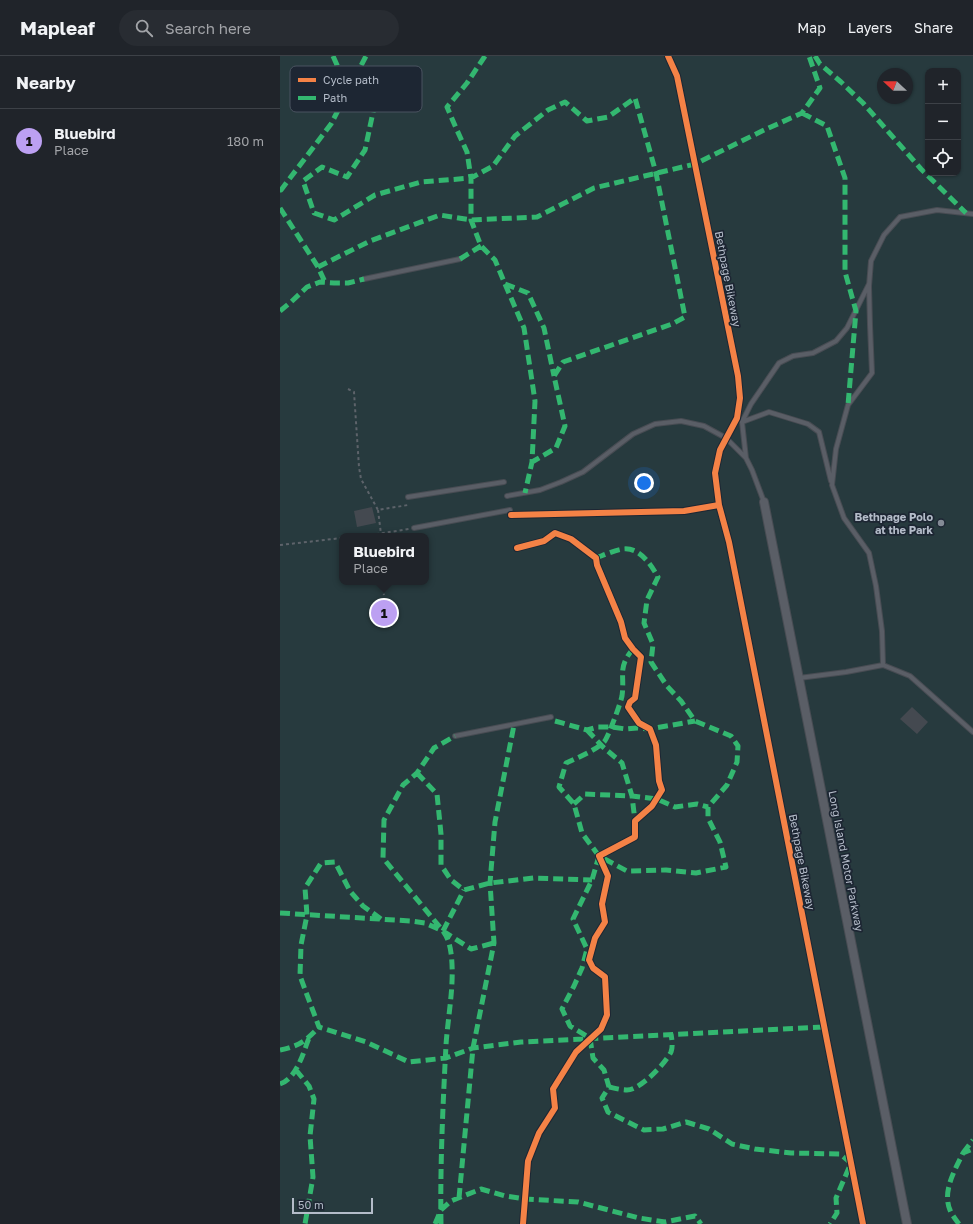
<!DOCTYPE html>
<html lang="en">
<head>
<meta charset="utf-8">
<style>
	:root { --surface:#20242a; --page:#282c32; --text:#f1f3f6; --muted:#a2a4a8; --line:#3d4147; --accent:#bca0f2 }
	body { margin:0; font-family:"Golos Text",sans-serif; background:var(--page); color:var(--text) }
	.controls { position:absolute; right:12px; top:12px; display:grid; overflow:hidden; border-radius:8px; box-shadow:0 1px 3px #0004 }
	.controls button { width:36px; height:36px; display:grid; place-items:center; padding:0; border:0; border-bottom:1px solid var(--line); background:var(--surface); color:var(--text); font:20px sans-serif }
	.compass { position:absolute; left:597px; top:12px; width:36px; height:36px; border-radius:50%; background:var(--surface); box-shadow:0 1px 3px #0004; rotate:292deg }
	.scale { position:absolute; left:12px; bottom:10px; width:81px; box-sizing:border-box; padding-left:4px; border:2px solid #b4bcc9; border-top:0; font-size:11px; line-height:14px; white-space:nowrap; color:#b4bcc9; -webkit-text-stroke:3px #1d2633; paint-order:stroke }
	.you { position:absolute; left:364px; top:427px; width:14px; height:14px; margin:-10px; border:3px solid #fff; border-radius:50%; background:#1a73e8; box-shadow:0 0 0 6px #1a73e833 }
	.badge { display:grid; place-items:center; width:26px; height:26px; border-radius:50%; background:var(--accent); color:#111; font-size:13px; font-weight:700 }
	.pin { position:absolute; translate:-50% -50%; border:2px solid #fff; box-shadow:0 1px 4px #0006 }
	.popup { position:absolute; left:59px; top:477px; width:90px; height:52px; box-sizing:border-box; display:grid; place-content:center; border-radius:8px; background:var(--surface); filter:drop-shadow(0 1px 3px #0005); font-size:13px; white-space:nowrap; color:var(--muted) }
	.popup b { font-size:15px; color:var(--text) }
	.popup::after { content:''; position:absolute; left:50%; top:100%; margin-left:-8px; border:8px solid transparent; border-top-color:var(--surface) }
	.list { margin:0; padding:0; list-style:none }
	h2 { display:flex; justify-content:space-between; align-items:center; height:52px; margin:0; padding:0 16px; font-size:17px }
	h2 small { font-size:13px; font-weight:400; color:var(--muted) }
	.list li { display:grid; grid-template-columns:26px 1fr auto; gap:12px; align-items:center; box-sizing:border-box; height:64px; padding:0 16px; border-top:1px solid var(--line) }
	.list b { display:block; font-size:15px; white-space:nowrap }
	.list p { margin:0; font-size:13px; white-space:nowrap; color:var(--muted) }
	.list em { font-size:13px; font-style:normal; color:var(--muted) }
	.icon { flex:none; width:22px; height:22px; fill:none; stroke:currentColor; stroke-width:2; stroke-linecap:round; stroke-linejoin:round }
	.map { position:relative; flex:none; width:693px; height:1168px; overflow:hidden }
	header { display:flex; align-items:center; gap:24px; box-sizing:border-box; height:56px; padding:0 20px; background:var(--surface); border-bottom:1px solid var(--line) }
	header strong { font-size:19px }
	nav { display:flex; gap:22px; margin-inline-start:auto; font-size:14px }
	.search { width:280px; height:36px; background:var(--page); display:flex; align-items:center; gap:10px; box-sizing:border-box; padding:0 14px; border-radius:22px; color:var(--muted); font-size:15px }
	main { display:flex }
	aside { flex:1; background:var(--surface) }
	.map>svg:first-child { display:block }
</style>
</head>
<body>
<header>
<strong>Mapleaf</strong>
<div class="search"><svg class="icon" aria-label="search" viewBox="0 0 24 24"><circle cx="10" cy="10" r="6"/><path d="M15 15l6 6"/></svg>Search here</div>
<nav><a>Map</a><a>Layers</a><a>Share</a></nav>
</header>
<main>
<aside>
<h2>Nearby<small></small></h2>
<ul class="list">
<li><span class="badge">1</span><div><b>Bluebird</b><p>Place</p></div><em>180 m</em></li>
</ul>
</aside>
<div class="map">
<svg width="693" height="1168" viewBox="0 0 693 1168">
	<rect width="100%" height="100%" fill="#2a3038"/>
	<!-- green -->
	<path fill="#273a3e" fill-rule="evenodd" d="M0,0H693V1168H0ZM648,15H678V117H648ZM603,18H627V42H603ZM62,480H146V526H62Z"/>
	<!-- building -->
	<path fill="#444950" d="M92,451L96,467L77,471L74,455Z
		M111,544L113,569L97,570L95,546Z
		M632,651L648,666L637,678L620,663Z"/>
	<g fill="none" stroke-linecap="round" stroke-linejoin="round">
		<!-- lane casing -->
		<g stroke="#484c53" stroke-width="6">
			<path id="lane" d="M84,223L180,203
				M462,366L471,348L499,307L513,300L533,297L556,285L567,272L589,228
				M466,402L462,366L489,356L528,368L539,376L551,425
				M227,440L260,434L281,426L303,416L353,378L375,368L401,365L424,370L446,382L466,402L472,414L484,446
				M128,441L224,426
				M134,472L230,454
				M603,609L602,575L596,530L589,497L564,462L552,429L556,393L568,349L592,317L590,269L589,230L591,205L604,179L620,161L657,154L693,158
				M519,622L566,616L603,609L630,620L693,676
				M175,680L271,661"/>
		</g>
		<!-- street casing -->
		<g stroke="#484c53" stroke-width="10">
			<path id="street" d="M484,446L627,1168"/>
		</g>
		<!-- path -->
		<path stroke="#5d636a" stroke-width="2" stroke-dasharray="3 3" stroke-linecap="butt" d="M68,333L74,336L79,411L81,423L98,454L128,449
			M98,454L101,478
			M84,480L129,473
			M0,489L62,482
			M101,526L104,539"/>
		<!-- lane -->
		<use href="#lane" stroke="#5a5e66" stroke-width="4"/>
		<!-- street -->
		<use href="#street" stroke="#5a5e66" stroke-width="8"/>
		<!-- quiet -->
		<path stroke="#33b770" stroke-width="5" stroke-dasharray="10 5" stroke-linecap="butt" d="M53,0L57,9L59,31L70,33L83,32L95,47L85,94L67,121L42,111L23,125L34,157L54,164L95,139L141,126L191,122L213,110L235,80L268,54L285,46L307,65L328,61L355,42L376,117L405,261L392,268L283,306L274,320L285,370L276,392L252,406
			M205,0L187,27L167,51L176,72L187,96L191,122V164L201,190L215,204L225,228L248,237L264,272L274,320
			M535,0L540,8L561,26L583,47L641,113L686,157
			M522,57L547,70L565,122V216L576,255L568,349
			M0,134H1L51,68L86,0
			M0,152L38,211L45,226
			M180,203L201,190
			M38,211L90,185L160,159L191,164L257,161L314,132L415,108L482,75L522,57L540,32L529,0
			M225,228L244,272L255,345L252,406L245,437
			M0,255L11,246L27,231L40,226L54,227H68L84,223
			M316,502C324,499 335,494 343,493C360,491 371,509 378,521L367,544L364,567L373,588L371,606L387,630L401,645L415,665L451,680L458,690L457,706L447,729L428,751V762L440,786L446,811L416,817L386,814L347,815L319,800L312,824L293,863L307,893L302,912L294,930L282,953L290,970L310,982L313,1002L324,1014L329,1031L322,1042L328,1056L364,1074L383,1073L406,1066L429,1073L452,1088L475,1093L511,1097L560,1098L571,1107L556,1142L557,1157L550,1168
			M275,665L307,674L318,671H331L346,673L357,672L370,673L415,665
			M307,674L323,691L342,707L352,740L355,765
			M137,717L157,738L161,778V809L171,824L184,834L210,827L254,822L312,824
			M294,748L305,738L352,740L377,743L395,751L417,748L428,751
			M319,800L302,777L294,748L279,731L286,707C297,702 316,694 324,686C328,682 341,646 342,640C345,618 337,612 353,593
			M0,857L131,865L145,867L163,875L191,893L214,887
			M101,863L83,850L70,835L55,806L41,807L25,832L27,859L21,889L20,920L39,971L86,986L129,1006L166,1002L193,992L241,986L544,971
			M163,875L184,834
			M0,994C19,990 26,985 39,971
			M16,1014L29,1030L34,1043L30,1080L33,1121L25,1168
			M0,1028C17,1022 23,997 29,982
			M329,1031C334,1032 341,1034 347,1034C360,1034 385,1008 391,996C393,991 392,984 391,978
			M683,1097L693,1084
			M179,1142L193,992L214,887L210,827L215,766L234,669
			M155,1168L161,1154L171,1145L201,1133L225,1140L245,1143L298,1146L359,1162L385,1166L415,1160L421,1168
			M161,1168C160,1108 163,1048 166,989C168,959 175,927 171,897C170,889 168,882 163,875L103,802L104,764L123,729L137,717L154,692L175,680
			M679,1168C676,1164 672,1159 670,1154C662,1135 675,1114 683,1097L693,1093"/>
		<!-- cycleway casing -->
		<g stroke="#1d2633" stroke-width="8">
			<path id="cycleway" d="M388,0L397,20L458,320L460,342L457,362L440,394L435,417L439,449L449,486L583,1168
				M231,459L404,455L439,449
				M237,492L264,485L275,477L291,483L316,502L317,509L341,566L345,582L353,593L361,601L355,642L350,646L348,651L359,667L370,673L376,689L379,725L382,734L372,750L355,765V781L319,800L328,820L322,848L325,866L315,882L309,904L313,912L325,921L327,959L321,973L296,996L273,1033L275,1052L259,1077L248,1105L243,1168"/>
		</g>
		<!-- cycleway -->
		<use href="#cycleway" stroke="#f48246" stroke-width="6"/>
	</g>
	<!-- markers -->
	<circle fill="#848b96" stroke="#1d2633" stroke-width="1.5" cx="661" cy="467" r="4"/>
	<g text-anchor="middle" stroke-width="3.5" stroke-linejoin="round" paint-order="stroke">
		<!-- street labels -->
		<g font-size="11" fill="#b4bcc9" stroke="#1d2633">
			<text transform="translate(448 223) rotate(79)" y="4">Bethpage Bikeway</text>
			<text transform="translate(566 805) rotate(79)" y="4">Long Island Motor Parkway</text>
			<text transform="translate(522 806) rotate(79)" y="4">Bethpage Bikeway</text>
		</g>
		<!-- poi labels -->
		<g font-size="11" font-weight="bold" fill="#b4bcc9" stroke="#1d2633" text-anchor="end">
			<text x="653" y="465">Bethpage Polo<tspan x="653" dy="13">at the Park</tspan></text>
		</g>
	</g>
	<!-- legend -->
	<rect x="10" y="10" width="132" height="46" rx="6" fill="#1d2633" stroke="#4a5360" stroke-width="1"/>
	<rect x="18" y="22" width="18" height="4" fill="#f48246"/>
	<rect x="18" y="40" width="18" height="4" fill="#33b770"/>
	<g font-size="11" fill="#b4bcc9">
		<text x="43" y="28">Cycle path</text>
		<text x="43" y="46">Path</text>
	</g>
</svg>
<div class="controls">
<button>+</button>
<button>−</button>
<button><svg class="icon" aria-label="locate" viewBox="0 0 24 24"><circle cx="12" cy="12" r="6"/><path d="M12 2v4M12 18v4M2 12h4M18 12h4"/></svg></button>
</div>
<svg class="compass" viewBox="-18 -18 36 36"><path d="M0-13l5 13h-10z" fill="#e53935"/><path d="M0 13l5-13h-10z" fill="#a2a4a8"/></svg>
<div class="scale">50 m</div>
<div class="you"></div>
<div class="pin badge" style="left:104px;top:557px">1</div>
<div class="popup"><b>Bluebird</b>Place</div>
</div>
</main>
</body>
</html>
